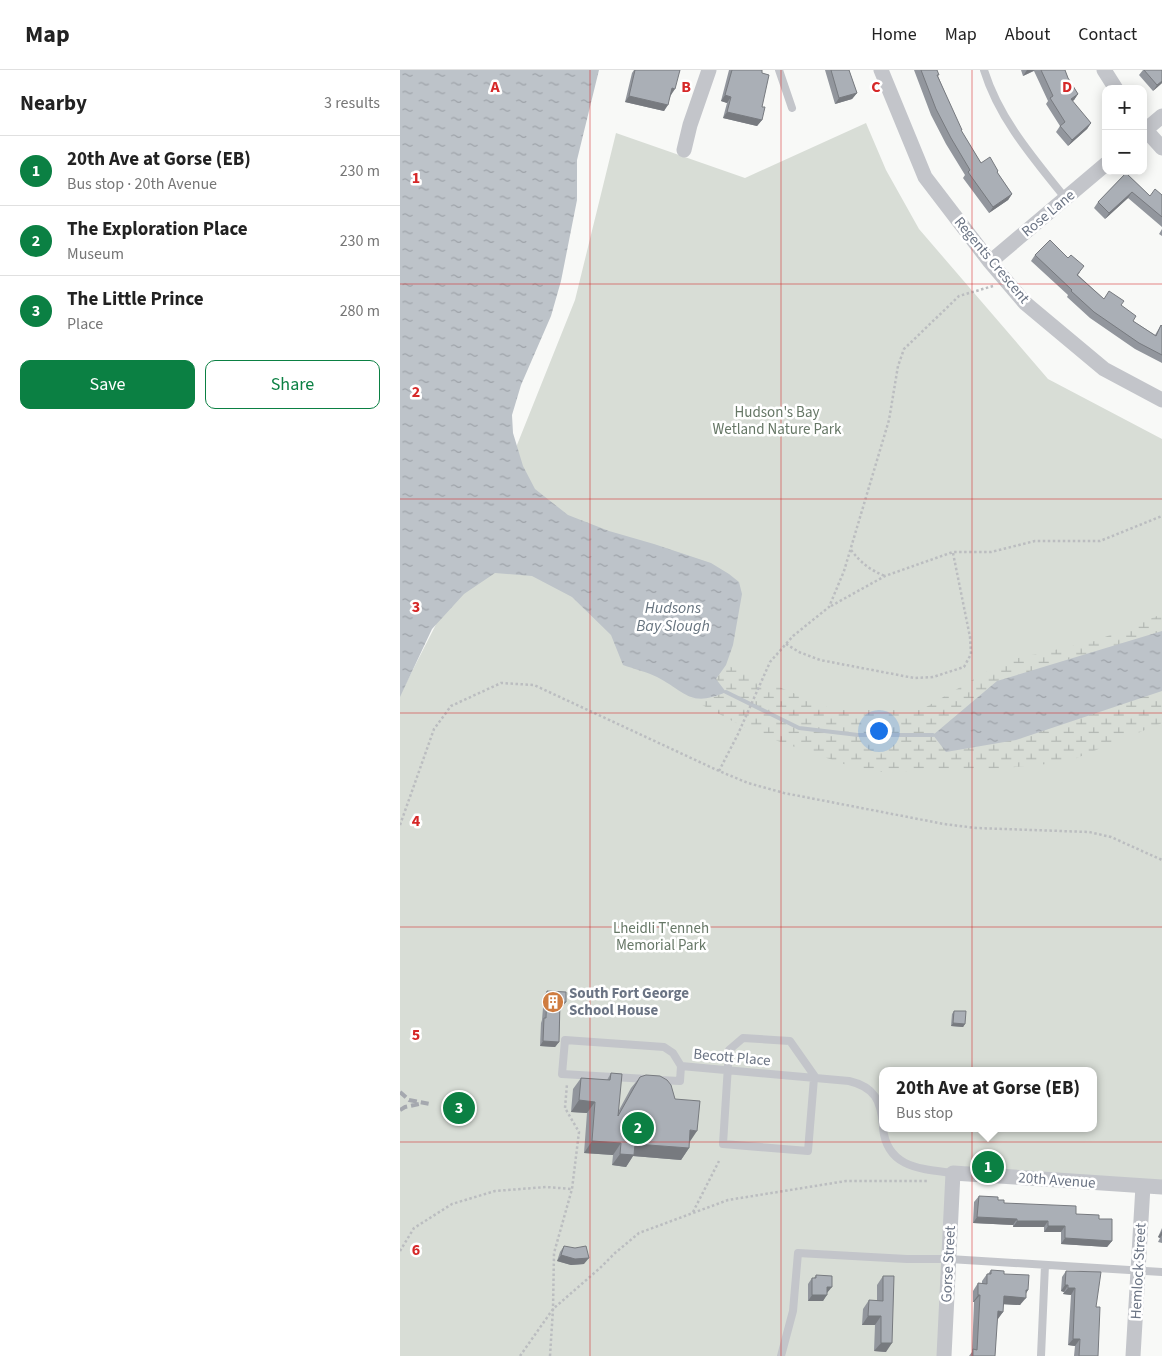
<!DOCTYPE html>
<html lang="en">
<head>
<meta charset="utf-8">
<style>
	:root { --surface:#fff; --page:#f6f6f6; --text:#222; --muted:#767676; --line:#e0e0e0; --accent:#0b8043 }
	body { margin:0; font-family:"Source Sans 3",sans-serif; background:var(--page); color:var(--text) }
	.controls { position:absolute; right:15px; top:15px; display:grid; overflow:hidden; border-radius:10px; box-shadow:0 2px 12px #0003 }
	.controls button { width:45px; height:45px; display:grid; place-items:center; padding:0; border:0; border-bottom:1px solid var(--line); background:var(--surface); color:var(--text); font:25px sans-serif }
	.you { position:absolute; left:478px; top:660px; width:18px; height:18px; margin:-12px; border:4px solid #fff; border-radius:50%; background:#1a73e8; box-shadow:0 0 0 8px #1a73e833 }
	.badge { display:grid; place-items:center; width:32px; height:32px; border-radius:50%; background:var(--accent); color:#fff; font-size:16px; font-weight:700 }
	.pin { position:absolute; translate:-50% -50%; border:2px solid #fff; box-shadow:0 1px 5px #0006 }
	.popup { position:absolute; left:479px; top:997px; width:218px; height:65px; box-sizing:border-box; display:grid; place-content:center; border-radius:10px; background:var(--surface); filter:drop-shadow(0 1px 4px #0005); font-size:16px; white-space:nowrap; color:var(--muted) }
	.popup b { font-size:19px; color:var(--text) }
	.popup::after { content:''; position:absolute; left:50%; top:100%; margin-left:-10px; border:10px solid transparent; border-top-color:var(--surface) }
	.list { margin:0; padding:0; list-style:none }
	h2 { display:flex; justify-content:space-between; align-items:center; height:65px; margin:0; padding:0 20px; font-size:21px }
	h2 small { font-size:16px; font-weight:400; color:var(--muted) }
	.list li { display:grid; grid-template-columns:32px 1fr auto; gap:15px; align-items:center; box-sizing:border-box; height:70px; padding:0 20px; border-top:1px solid var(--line) }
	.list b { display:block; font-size:19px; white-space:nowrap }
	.list p { margin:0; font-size:16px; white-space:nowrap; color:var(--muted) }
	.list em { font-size:16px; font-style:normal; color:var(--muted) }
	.actions { display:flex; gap:10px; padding:15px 20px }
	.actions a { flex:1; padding:11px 0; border:1px solid var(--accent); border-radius:10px; text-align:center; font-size:18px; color:var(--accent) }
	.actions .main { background:var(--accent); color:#fff }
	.map { position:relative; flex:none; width:762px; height:1286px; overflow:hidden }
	header { display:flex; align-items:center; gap:30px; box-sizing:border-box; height:70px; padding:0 25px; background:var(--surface); border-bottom:1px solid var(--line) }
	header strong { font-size:24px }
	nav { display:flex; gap:28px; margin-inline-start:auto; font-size:18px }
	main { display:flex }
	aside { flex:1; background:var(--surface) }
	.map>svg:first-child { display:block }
</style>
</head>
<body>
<header>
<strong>Map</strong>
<nav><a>Home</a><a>Map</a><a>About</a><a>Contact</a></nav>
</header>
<main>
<aside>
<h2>Nearby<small>3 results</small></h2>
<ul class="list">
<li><span class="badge">1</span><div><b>20th Ave at Gorse (EB)</b><p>Bus stop · 20th Avenue</p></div><em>230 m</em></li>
<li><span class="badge">2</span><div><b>The Exploration Place</b><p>Museum</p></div><em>230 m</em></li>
<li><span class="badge">3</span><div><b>The Little Prince</b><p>Place</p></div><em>280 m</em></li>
</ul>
<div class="actions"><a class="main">Save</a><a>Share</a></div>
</aside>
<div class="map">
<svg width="762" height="1286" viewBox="0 0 762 1286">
	<defs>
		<pattern id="wetland-marsh" width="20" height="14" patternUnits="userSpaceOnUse" patternTransform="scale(1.25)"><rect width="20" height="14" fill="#d8ddd6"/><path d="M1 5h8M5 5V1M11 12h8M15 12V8" fill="none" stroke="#b3b8b3"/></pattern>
		<pattern id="water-ripples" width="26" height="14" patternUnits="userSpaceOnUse" patternTransform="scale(1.25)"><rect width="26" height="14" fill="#bdc3c9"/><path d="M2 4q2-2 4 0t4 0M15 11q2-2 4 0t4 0" fill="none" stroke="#9ea3a9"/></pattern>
	</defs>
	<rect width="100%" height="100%" fill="#f8f9f7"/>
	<!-- green -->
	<path fill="#d8ddd6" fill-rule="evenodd" d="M466,53L486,100L519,159L648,309L762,369V1120L546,1110L541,1286H0V625L79,470L175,230L216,63L345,108ZM483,1001H693V1058H483Z"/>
	<!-- wetland -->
	<path fill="url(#wetland-marsh)" d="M762,544V653L667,692L594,699L467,702L355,663L289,628H312L325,622L316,609L326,595L434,640H521L605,591L695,571Z"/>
	<!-- water -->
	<path fill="url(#water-ripples)" d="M0,0H199L177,90V130L161,211L151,246L121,315L112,345L113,363L123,396L135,419L168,445L209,461L254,474L311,493L329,504L339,512L342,524L333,575L326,595L316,609L326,622C290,638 286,622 257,607C247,602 234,599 223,595L211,565L172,527L132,506L95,503L64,524L32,559L0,627Z
		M762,561V621L616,670L546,682L533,665L597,611Z"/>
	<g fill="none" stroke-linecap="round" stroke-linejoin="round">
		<!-- stream -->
		<path stroke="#bdc3c9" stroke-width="4" d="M326,622L399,658L458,665H533"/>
		<!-- path -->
		<path stroke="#bbbdc0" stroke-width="2.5" stroke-dasharray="2.5 2.5" stroke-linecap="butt" d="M451,480C461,493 470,500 485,506
			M431,536L485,506L553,482H591L635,471H700L762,446
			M386,574L399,582L420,590L514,608L533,607L564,597L571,584L570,567L553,483
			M319,701L338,664L370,592L393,566L429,537L444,501L489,350L498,296L504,279L559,226L593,216
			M0,755L34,659L51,636L101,613L134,615L319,701L348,713L384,723L544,754L576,758L689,762L711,767L762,790
			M293,1142L319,1091
			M0,1181L14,1158L52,1134L95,1121L146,1117L172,1119
			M120,1286L153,1239L200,1198L215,1183L239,1163L328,1130L446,1111H528
			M150,1286L153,1239L154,1183L172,1119L179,1062L165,1038L167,1014"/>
		<!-- lane -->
		<path stroke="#c3c5ca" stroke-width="8" d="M379,0L392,38
			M584,0C599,49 634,89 666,129
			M414,1008L408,1081L323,1074L329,980L343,968L390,971L416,1008
			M247,1009L162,1004L165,970L264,977L273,983L281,996
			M259,1010L280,1011L281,996L449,1011C475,1017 481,1031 483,1056
			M483,1058C487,1098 521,1099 553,1103
			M381,1286L393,1241L398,1183L507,1189H549L762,1202
			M641,1286L645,1195"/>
		<!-- street -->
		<path stroke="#c3c5ca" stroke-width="15" d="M481,0L525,107L590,192L625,233L704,299L762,330
			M704,0L716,19
			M743,57L762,78
			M743,62L762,46
			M284,80L290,55L309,0
			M590,192L706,94
			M544,1286L553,1103L762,1117
			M733,1286L743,1116"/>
		<!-- rail -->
		<path stroke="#a5a8af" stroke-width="4" stroke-dasharray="8 4" stroke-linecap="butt" d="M0,1022L9,1030L30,1034
			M0,1040L5,1037L19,1034"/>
	</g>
	<!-- wall -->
	<path fill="#92969d" d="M234,0H280L271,25L264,41L225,32L232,3Z
		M329,0H362V50L357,56L323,48L327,33L321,31Z
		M425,0H449L457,23L452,29L435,34Z
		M514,0H537L538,6L561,61L581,93L598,101L597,102L612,124L608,130L589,143L563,108L565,105L546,74L531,45Z
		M621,0H665L668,8L678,24L674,30L672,32L691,53L687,59L668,76L656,62L660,56L646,34L648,31L634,1L623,6Z
		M743,0H762V13L753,21L739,5Z
		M726,103L750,126L762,125V157L728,128L705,149L694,138L698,132Z
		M762,159V166L759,164Z
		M635,185L680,202L678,205L704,229L721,235L733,251L755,265L761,255L762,256V293L735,279L690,248L667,227L668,225L631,191Z
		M147,921L166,932L162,937H160L159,972L155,977L140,976L141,953L142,950L144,926Z
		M554,941L565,954L563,957L551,956L552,944Z
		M211,1003L218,1042L231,1018L240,1007L289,1073V1078L281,1090L233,1086L226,1097L212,1095L213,1085L184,1083L187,1043L171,1042L173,1019L181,1008L207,1010Z
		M579,1126L598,1130L604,1133L676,1144L699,1149L712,1171L707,1177L661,1174V1162H644V1157H613V1155L573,1153L574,1132Z
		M762,1158V1173L758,1172L760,1168L758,1167Z
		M164,1176L184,1194L171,1195L157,1191L160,1182Z
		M591,1200L604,1204L628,1220L620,1235L603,1234V1242L597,1249L595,1286H569L572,1282L574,1232H573V1221L578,1213L582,1214V1211L587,1204H588Z
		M666,1201L696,1237L698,1286H674L675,1276L668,1275L671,1225L663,1224L664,1222L661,1221L662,1207Z
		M416,1205L427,1223L423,1231H408V1214L412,1208H414Z
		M483,1206L486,1282L474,1281L475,1255H462L463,1239L469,1230L477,1231V1215Z"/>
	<!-- shaded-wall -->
	<path fill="#777a7f" d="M627,0H635L623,6Z
		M762,11V13L753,21L757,15Z
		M272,18L275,19L271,25L268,24Z
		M457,23L452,29L435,34L439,28Z
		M678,24L674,30L666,35L671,29Z
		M325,25L331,27L327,33L321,31Z
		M229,26L268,35L264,41L225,32Z
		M327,42L362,50L357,56L323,48Z
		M691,53L687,59L668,76L672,70Z
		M732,122L728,128L705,149L709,143Z
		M612,124L608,130L589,143L593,137Z
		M160,932H166L162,937H157Z
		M553,953L565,954L563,957L551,956Z
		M143,971L159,972L155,977L140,976Z
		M179,1030L195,1032L187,1043L171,1042Z
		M290,1060L297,1061L289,1073Z
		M192,1071L221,1073L213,1085L184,1083Z
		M235,1074L289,1078L281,1090L233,1086L226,1097L212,1095L220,1084Z
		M577,1147L617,1149L613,1155L573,1153Z
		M617,1151H648L644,1157H613Z
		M648,1156H665L661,1162H644Z
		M762,1161V1165L760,1168L758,1167Z
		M665,1168L712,1171L707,1177L661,1174Z
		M161,1185L189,1188L184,1194L171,1195L157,1191Z
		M665,1215H668L664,1222L661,1221Z
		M427,1217H432L427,1223H423Z
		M668,1218H675L671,1225L663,1224Z
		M626,1220H628L623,1227L626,1228L620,1235L599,1234L604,1226Z
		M412,1225H427L423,1231H408Z
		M578,1225H580L574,1232H573Z
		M598,1241L603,1242L598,1249H592Z
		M468,1246H481L475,1255H462Z
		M673,1269H680L675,1276L668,1275Z
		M481,1273H492L486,1282L474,1281Z"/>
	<!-- building -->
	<path fill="#aaafb6" stroke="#777a7f" d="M235,0H280L275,19L272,18L268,35L229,26Z
		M332,0H362V3L369,5L362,37H365L362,50L327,42L331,27L325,25Z
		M431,0H449L457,23L439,28Z
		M521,0H537L539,5H537L562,60H561L581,93L590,87L598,101L597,102L612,124L593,137L568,102L570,100L551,68L536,39Z
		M641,0H665L668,8L678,24L671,29L691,53L672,70L660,56L665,52L650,28L653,26Z
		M744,0H762V11L757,15Z
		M726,103L750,126L755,119L762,125V147L732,122L709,143L698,132Z
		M650,170L668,188L671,185L684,196L677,205L704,229L709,221L724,231L721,235L736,246L733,251L756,266L761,255L762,256V285L739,273L694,242L671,221L672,220L635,185Z
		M147,921L166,922V932H160L159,972L143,971L144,948H146Z
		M554,941H566L565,954L553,953Z
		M211,1003L222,1004L218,1046L240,1007L246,1005L260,1006L267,1010L271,1015L275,1029L300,1031L297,1061L290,1060L289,1078L235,1074L234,1085L220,1084L221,1073L192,1071L195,1032L179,1030L181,1008L210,1010Z
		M579,1126L598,1127V1130H604V1133L676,1136V1144L699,1145V1149H712V1171L665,1168V1156H648V1151H617V1149L577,1147Z
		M164,1176L175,1178L186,1176L189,1188L175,1189L161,1185Z
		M591,1200L604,1201V1204L629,1205L628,1220H626V1228L604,1226L603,1242L598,1241L595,1286H573V1279L577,1280L580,1225H578V1213L587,1214V1204H591Z
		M666,1201L701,1202L696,1237H700L698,1286H679L680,1269H673L675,1218H668V1215H665Z
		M416,1205L432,1206V1217H427V1225H412V1208H416Z
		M483,1206H494L492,1273H481V1246H468L469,1230L483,1231Z"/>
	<!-- grid -->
	<path fill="none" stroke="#d62828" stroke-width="1" stroke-opacity="0.55" d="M190,0V1286M381,0V1286M572,0V1286M0,214H762M0,429H762M0,643H762M0,857H762M0,1072H762"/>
	<!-- icons -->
	<defs>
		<g id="building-disc" transform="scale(1.125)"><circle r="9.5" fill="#cf7c40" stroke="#fff"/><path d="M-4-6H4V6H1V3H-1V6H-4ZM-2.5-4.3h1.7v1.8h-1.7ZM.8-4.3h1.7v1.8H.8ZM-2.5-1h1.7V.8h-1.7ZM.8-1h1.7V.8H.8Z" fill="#fff"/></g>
	</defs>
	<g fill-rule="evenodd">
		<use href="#building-disc" x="153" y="932"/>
	</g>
	<g text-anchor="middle" stroke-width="5" stroke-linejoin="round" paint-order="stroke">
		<!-- street labels -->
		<g font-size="15" fill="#6b7484" stroke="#fff">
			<text transform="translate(648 143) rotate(-40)" y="5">Rose Lane</text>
			<text transform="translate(592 190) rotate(50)" y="5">Regents Crescent</text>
			<text transform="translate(332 987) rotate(5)" y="5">Becott Place</text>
			<text transform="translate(657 1110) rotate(4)" y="5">20th Avenue</text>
			<text transform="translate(548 1194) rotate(-87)" y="5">Gorse Street</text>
			<text transform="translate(738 1201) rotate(-87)" y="5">Hemlock Street</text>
		</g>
		<!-- park labels -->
		<g font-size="15" fill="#676" stroke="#fff">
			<text x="377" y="347">Hudson's Bay<tspan x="377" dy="17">Wetland Nature Park</tspan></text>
			<text x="261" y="863">Lheidli T'enneh<tspan x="261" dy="17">Memorial Park</tspan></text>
		</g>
		<!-- poi labels -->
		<g font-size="15" font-weight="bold" fill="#6b7484" stroke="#fff" text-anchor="start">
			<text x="169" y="928">South Fort George<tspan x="169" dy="17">School House</tspan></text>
		</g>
		<!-- water labels -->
		<g font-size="16" font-style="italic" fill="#67747f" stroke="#fff">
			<text x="273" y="543">Hudsons<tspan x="273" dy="18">Bay Slough</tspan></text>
		</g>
	</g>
	<g font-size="16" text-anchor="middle" font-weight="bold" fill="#d62828" stroke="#fff" stroke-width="5" stroke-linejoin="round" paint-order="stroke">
		<text x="95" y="22">A</text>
		<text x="286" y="22">B</text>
		<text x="476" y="22">C</text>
		<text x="667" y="22">D</text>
		<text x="16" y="113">1</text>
		<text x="16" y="327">2</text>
		<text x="16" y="542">3</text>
		<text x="16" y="756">4</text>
		<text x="16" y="970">5</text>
		<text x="16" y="1185">6</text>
	</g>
</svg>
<div class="controls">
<button>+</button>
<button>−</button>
</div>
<div class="you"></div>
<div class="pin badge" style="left:588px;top:1097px">1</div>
<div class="popup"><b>20th Ave at Gorse (EB)</b>Bus stop</div>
<div class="pin badge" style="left:238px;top:1058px">2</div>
<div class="pin badge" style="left:59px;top:1038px">3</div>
</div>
</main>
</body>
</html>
